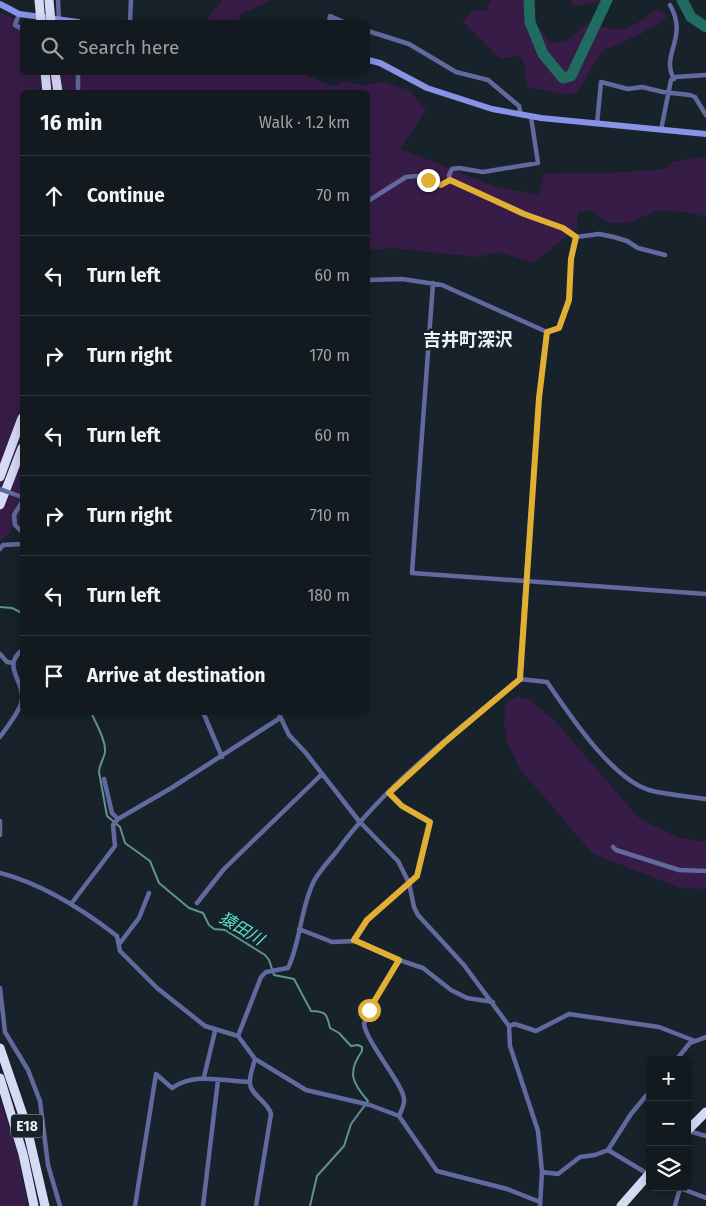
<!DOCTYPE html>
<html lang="en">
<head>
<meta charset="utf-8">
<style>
	:root { --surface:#121a20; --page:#1f272d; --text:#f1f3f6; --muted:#9ca1a5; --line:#31383e }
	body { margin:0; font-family:"Fira Sans","Noto Sans JP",sans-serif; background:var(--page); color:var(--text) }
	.controls { position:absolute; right:15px; bottom:15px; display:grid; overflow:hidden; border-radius:8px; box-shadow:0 2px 12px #0003 }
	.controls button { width:45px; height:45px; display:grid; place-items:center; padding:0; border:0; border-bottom:1px solid var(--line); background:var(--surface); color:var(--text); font:25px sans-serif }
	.stop { position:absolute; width:15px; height:15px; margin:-11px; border:4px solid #e1af34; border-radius:50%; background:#fff }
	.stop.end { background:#e1af34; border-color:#fff; box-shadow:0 1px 5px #0008 }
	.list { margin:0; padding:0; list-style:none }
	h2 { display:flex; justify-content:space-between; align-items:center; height:65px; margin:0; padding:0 20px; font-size:21px }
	h2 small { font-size:16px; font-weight:400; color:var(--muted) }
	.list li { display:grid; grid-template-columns:32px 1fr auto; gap:15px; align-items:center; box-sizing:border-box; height:80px; padding:0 20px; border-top:1px solid var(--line) }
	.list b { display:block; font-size:19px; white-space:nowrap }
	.list em { font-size:16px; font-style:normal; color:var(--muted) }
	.icon { flex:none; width:28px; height:28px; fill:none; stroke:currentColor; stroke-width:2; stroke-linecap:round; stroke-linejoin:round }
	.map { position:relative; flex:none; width:706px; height:1206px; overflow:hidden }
	.search { position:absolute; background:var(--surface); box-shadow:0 2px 12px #0003; left:20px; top:20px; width:350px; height:55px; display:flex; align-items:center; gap:12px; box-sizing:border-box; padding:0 18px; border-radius:8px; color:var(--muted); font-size:19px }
	.panel { position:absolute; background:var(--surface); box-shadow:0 2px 12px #0003; left:20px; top:90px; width:350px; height:625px; border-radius:8px }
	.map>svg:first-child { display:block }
</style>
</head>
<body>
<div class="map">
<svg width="706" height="1206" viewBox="0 0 706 1206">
	<rect width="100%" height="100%" fill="#18222a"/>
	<!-- green -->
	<path fill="#371c48" d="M222,0H272L241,14L237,22H205Z
		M491,0H533L532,17L550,44L568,40L587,24C625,32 625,33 656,10L665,13L666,18L641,34L602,51L577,93L567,95L527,87L524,63L520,56L500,59L463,22L472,11H486Z
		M571,0H610L574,6Z
		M0,13L25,22H22V72H298L333,86L345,81L363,85L384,82L409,90L426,110L400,149L497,187L538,195L544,174L611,173L664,169L673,162L706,157V217L692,213L659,210L627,223H607L592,210L578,212L577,228L534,263L498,252L477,257L393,248L368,250V92H22V513L8,535L0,541Z
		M517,696L530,700L555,721L640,819L679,838L706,842V889L681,888L593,854L520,769L508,744L504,723L506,703Z
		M0,1101L16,1146L28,1206H0Z"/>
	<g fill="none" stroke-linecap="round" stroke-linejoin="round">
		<!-- stream -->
		<path stroke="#5d948e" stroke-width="2" d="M0,607L12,608L22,613
			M91,712C96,724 106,740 105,752C104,760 99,764 99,772L107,816L120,827L125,843L150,861L159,883L189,908L203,913L209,925L214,929L225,930L265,955L269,960L274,975L294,979L311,1011C326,1011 327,1014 330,1028L339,1033L351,1046L358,1045L362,1047V1051C347,1072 352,1083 368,1101L351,1124L344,1146L317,1176L310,1206"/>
		<!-- river -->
		<path stroke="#206c61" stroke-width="11" d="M529,0L530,22L543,54L563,78L571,76L607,0
			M682,0L691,17L706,27"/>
		<!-- street -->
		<path stroke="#62699e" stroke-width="4.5" d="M58,0L59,21
			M670,5C689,38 660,54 674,79
			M19,14L15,25L22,29
			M130,22L131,0
			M329,22L330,16L344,22
			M368,31L409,44L456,72L488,80L519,106L521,115
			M78,92V72
			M597,124L601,82L628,89L642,87L663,92L690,95L695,97L706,115
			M661,130L671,80L675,77L706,75
			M450,181L449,175L452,169L459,168L483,172L538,163L531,117
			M368,201L406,177L417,176L441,185L450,181L524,214L563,228L576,237L599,234L614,237L627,241L638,248L665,255
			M368,280L402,279L442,285L547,332L559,328L569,300L571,259L576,237
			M433,283L412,573L706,594
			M22,502L14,515L15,525L22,532
			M0,549L3,545L22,544
			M0,654L7,662L13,663
			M519,679L547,682C569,714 611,778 649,790C667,795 687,796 706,799
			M203,712L222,757
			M278,712L289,735L305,752L359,821L398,861L409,883L414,907L418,915L464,965L509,1026L510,1046L538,1131L542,1172L540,1206
			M0,737C7,727 17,715 21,704C28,683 0,668 22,650
			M104,779L112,813L118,819
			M0,821V835
			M613,847L616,850L679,870L706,871
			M0,873C43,884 82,909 117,936L120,951L157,988L205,1026L238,1036L255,1059L306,1090L370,1105L399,1116L437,1171L507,1189L540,1202
			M197,903L224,869L322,774
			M71,904L115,846L113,825L118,819L173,787L280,718
			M299,929L332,942L356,941L399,960L423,968L451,990L467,998L493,1002
			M354,940L367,920L417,876L430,822L402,806L389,793
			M120,943L139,918L149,893
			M0,988L5,1032L28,1070L40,1101L48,1165L60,1206
			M509,1026L515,1024L536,1031L569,1014L659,1027L695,1041
			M238,1036L261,977L266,972L288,968C301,941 300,909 314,881C320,870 329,861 337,851C386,784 456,732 519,679L539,398L547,332
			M255,1059C253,1067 249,1076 250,1084C251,1095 268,1102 271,1114L256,1206
			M676,1060L690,1043L706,1037
			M204,1077L215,1031
			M399,1116C401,1111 404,1106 404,1101C406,1087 367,1044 364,1024L369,1010L399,960
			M689,1131L706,1136
			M608,1150L648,1174
			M542,1172L558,1174L580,1157L595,1155L608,1150L631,1114L650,1091
			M677,1187L706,1198
			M135,1206L156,1074L172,1088C195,1072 222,1081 250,1082
			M203,1206L218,1080
			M675,1206L680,1188"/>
		<!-- secondary -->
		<path stroke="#8892e7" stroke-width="6" d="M0,4L19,14L78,22
			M368,60L380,63L427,88L492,109L541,118L706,134"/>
		<!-- highway -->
		<path stroke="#d6daf5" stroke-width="9" d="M45,72L47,92
			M55,72L58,92
			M0,477L22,418
			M0,505L22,448
			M0,1048L26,1124L45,1206
			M0,1078L23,1154L34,1206
			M687,1131L706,1112
			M621,1206L650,1173"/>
		<!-- street-bridge -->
		<path stroke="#62699e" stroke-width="4.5" d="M0,489L22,497"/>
		<!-- highway-bridge -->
		<path stroke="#d6daf5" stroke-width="9" d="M39,0L41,22
			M49,0L51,22"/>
	</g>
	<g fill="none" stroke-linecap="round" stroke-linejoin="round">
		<!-- route -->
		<path stroke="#e1af34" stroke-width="6" d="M369,1010L399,960L354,940L367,920L417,876L430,822L402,806L389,793L445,742L520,679L539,398L547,332L559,328L569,300L571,259L576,237L563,228L524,214L450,180L441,185L428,180"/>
	</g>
	<g text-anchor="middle" stroke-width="5" stroke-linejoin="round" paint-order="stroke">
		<!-- shield labels -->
		<rect fill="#18222a" stroke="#abb2b9" stroke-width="1" x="11" y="1114.5" width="32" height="23" rx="4"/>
		<g font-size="14" font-weight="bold" fill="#eaf0f6">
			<text x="27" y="1131">E18</text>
		</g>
		<!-- water labels -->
		<g font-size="16" font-style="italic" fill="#5fe9d4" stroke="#18222a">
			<text transform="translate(242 928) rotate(31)" y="6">猿田川</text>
		</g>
		<!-- quarter labels -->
		<g font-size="18" font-weight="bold" fill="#eaf0f6" stroke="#18222a">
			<text x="468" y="346">吉井町深沢</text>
		</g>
	</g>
</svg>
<div class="controls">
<button>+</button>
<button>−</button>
<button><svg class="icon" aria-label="layers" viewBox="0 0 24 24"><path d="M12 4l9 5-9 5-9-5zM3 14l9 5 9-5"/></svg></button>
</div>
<div class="stop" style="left:369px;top:1010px"></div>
<div class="stop end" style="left:428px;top:180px"></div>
<div class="search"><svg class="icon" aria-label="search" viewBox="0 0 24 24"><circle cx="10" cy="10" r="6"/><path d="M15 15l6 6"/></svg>Search here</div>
<section class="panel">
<h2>16 min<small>Walk · 1.2 km</small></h2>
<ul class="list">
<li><svg class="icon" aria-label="ahead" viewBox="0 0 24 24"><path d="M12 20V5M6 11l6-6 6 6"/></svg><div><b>Continue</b></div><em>70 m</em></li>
<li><svg class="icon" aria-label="left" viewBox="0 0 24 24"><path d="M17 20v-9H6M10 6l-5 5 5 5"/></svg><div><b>Turn left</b></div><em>60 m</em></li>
<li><svg class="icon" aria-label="right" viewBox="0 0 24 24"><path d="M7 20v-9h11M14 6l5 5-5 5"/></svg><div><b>Turn right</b></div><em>170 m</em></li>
<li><svg class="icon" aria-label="left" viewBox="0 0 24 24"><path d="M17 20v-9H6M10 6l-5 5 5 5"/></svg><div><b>Turn left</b></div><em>60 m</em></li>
<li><svg class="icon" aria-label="right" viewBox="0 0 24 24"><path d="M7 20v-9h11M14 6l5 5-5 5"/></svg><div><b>Turn right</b></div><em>710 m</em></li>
<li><svg class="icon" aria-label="left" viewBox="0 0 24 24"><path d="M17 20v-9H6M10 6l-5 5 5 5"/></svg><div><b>Turn left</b></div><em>180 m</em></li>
<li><svg class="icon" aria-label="arrive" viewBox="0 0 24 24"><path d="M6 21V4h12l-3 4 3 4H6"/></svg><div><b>Arrive at destination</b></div></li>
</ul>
</section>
</div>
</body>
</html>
